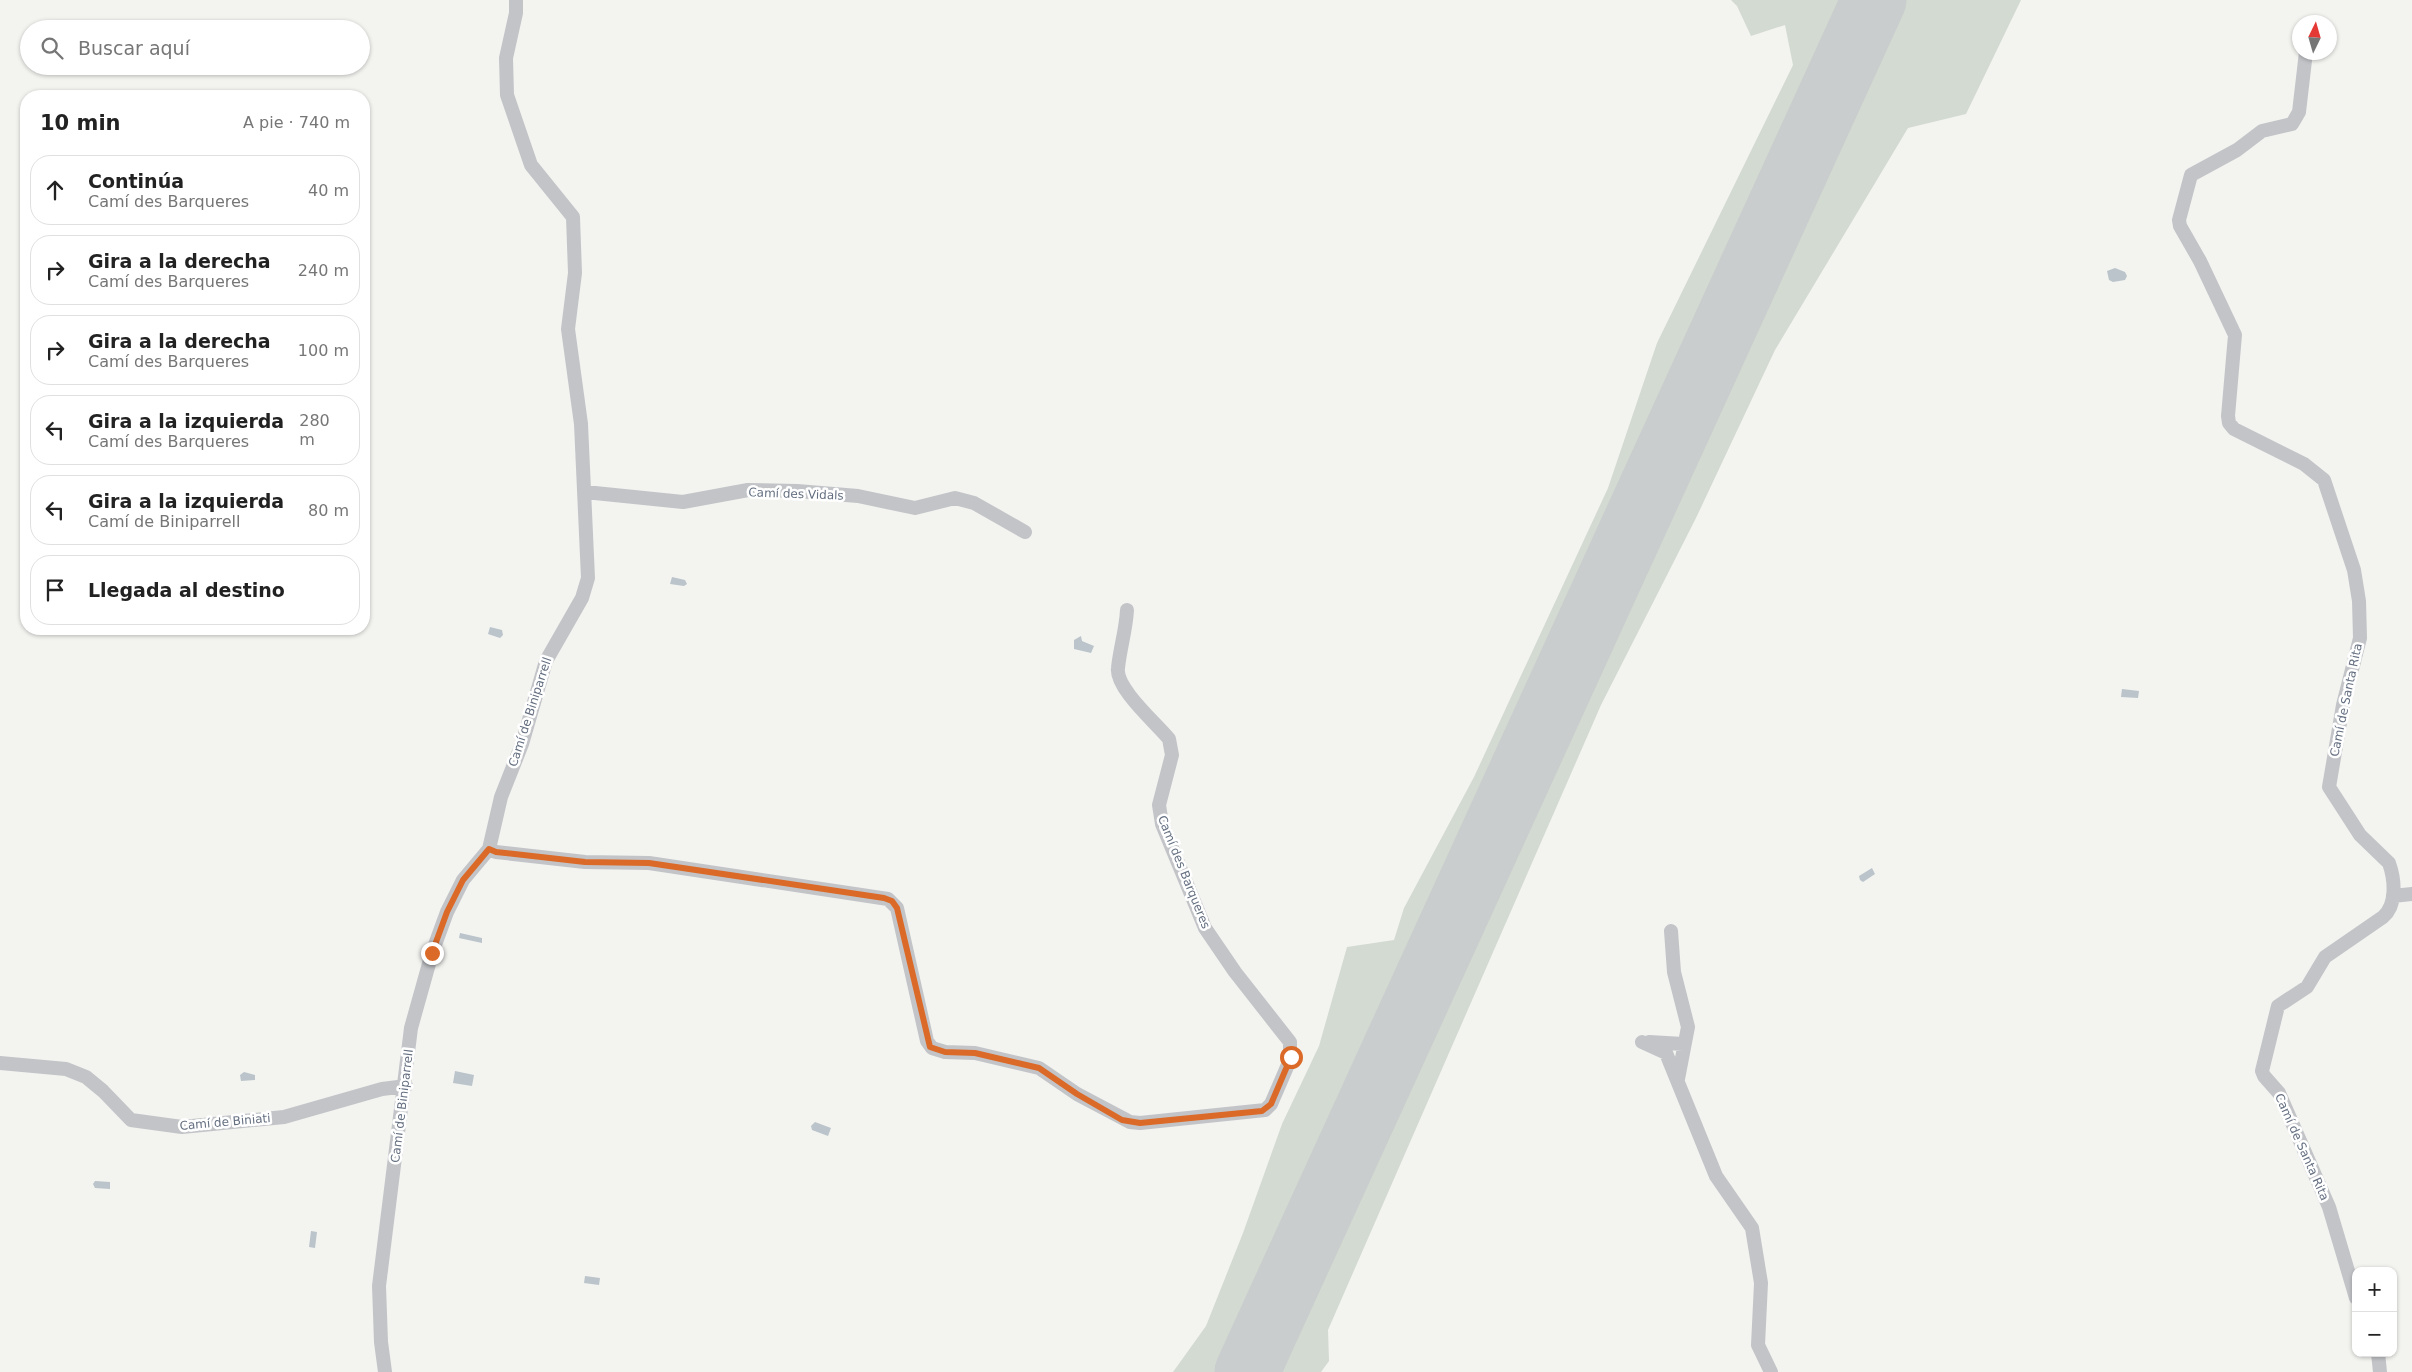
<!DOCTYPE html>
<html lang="es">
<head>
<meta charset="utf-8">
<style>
	:root { --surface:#fff; --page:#f2f2f2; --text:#222; --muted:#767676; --line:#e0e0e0 }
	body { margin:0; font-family:"DejaVu Sans",sans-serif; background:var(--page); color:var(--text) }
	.controls { position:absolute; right:15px; bottom:15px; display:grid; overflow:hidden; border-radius:10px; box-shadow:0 1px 4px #0004 }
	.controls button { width:45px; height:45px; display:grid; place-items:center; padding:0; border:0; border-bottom:1px solid var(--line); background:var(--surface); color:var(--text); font:25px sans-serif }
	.compass { position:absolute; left:2292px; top:15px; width:45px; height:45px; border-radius:50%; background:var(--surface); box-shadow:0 1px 4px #0004; rotate:5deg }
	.stop { position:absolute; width:15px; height:15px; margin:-11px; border:4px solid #db6a28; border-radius:50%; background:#fff }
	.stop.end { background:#db6a28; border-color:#fff; box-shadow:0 1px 5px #0008 }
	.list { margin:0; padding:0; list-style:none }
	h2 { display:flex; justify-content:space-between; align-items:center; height:65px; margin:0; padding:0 20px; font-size:21px }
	h2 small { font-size:16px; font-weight:400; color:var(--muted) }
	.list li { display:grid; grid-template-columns:32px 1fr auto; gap:15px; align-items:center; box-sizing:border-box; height:70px; margin:0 10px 10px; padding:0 10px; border:1px solid var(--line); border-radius:20px }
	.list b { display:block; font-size:19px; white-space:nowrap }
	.list p { margin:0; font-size:16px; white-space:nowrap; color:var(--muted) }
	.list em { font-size:16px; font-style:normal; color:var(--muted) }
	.icon { flex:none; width:28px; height:28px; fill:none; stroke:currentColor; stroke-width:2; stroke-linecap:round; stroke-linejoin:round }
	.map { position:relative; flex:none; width:2412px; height:1372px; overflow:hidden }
	.search { position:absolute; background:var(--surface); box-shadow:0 1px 4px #0004; left:20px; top:20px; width:350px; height:55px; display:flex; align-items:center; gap:12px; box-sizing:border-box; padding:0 18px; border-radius:28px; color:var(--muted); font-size:19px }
	.panel { position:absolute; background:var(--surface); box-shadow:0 1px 4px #0004; left:20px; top:90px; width:350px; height:545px; border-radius:20px }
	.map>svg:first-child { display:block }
</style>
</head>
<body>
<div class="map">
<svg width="2412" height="1372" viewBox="0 0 2412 1372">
	<rect width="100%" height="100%" fill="#f3f4f0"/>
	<!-- green -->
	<path fill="#d3dad1" d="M1731,0H1855L1242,1346L1227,1350L1218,1372H1173L1206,1326L1243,1233L1282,1124L1319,1046L1347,947L1394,940L1404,908L1474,777L1608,488L1657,343L1793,65L1785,25L1751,36L1737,6Z
		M1893,0H2021L1966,114L1908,128L1775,350L1696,518L1601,705L1328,1330L1329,1361L1321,1372H1270Z"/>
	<!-- water -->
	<path fill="#bac4ca" d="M2115,268L2125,272L2127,276L2125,280L2113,282L2109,280L2107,271Z
		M672,577L685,580L687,584L684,586L670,584Z
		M490,627L502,630L503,635L500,638L488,634Z
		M1081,636L1082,641L1094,646L1091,653L1074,649V640Z
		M2122,689L2139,691L2138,698L2121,697Z
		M1872,868L1875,874L1863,882L1860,880L1859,876Z
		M460,933L482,938V943L459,938Z
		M455,1071L474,1075L472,1086L453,1083Z
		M244,1072L255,1075V1080L241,1081L240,1075Z
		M815,1122L831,1128L828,1136L812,1130L811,1126Z
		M95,1181L110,1182V1189L95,1188L93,1184Z
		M311,1231L317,1232L315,1248L309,1247Z
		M585,1276L600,1278L599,1285L584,1283Z"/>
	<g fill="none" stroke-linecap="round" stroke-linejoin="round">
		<!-- runway -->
		<path stroke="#cacdce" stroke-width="65" d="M1247,1372L1874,0"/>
		<!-- minor -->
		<path stroke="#c2c4c8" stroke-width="14" d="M2306,52L2299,112L2292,124L2262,131L2237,150L2191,175L2179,220L2180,226L2200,261L2235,335L2228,416L2229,423L2234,429L2304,464L2324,480L2354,570L2359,601L2360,638L2343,705L2329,787L2360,835L2389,863C2395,880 2397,905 2383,917L2325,957L2307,987L2278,1006L2262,1071L2264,1076L2279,1093L2329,1207L2356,1298
			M585,492L683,502L748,490L797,491L858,496L915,508L955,498L974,503L1025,532
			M489,849L496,852L585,862L649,863L888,899L897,908L927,1041L932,1048L945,1052L975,1053L1039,1068L1077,1094L1130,1122L1140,1123L1265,1110L1271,1104L1290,1060V1042L1235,972L1205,928L1162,824L1159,805L1172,755L1169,739C1156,723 1115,688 1118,668C1120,648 1126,630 1127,610
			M2393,896L2412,894
			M1671,931L1674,972L1688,1027L1678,1079
			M1642,1042L1666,1053L1716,1176L1752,1228L1761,1283L1758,1345L1771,1372
			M1649,1042L1683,1044
			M0,1063L66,1069L86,1077L103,1091L131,1120L182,1127L284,1117L382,1089L406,1086
			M2378,1353L2380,1372
			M385,1372L381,1342L379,1286L411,1028L432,953L447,912L463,880L489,849L501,797L522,744L546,661L582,598L588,578L581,424L568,329L575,273L573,217L531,165L507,95L506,58L516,13V0"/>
	</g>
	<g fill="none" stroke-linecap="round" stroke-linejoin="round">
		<!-- route -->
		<path stroke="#db6a28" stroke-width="6" d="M432,953L447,912L463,880L489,849L496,852L585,862L649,863L884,898L892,901L897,908L930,1047L945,1052L975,1053L1039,1068L1077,1094L1122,1120L1140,1123L1262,1111L1271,1104L1291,1057"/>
	</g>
	<g text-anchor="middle" stroke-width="5" stroke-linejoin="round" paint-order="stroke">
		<!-- street labels -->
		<g font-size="12" fill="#646f80" stroke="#fff">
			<text transform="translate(796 494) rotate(2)" y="4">Camí des Vidals</text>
			<text transform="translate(2346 700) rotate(-78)" y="4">Camí de Santa Rita</text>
			<text transform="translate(530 712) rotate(-72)" y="4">Camí de Biniparrell</text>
			<text transform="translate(1184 872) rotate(68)" y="4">Camí des Barqueres</text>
			<text transform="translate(402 1106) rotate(-83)" y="4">Camí de Biniparrell</text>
			<text transform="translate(225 1122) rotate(-5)" y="4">Camí de Biniati</text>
			<text transform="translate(2302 1147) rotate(66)" y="4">Camí de Santa Rita</text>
		</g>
	</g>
</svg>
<div class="controls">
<button>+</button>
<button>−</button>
</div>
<svg class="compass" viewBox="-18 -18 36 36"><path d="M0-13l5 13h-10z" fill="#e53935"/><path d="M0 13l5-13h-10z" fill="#767676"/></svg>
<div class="stop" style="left:1291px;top:1057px"></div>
<div class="stop end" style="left:432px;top:953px"></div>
<div class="search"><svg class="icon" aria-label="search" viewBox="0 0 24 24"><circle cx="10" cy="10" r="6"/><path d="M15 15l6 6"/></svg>Buscar aquí</div>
<section class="panel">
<h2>10 min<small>A pie · 740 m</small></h2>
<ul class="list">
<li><svg class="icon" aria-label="ahead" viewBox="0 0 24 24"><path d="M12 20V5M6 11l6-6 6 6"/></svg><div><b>Continúa</b><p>Camí des Barqueres</p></div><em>40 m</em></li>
<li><svg class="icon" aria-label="right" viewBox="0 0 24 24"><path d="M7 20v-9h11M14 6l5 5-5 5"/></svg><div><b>Gira a la derecha</b><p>Camí des Barqueres</p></div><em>240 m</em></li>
<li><svg class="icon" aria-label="right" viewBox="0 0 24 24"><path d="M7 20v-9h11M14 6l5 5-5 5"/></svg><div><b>Gira a la derecha</b><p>Camí des Barqueres</p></div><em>100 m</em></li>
<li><svg class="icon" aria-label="left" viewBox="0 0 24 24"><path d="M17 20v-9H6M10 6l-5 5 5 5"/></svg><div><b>Gira a la izquierda</b><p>Camí des Barqueres</p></div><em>280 m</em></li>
<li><svg class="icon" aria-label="left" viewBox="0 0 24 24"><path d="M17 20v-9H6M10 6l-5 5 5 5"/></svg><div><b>Gira a la izquierda</b><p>Camí de Biniparrell</p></div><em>80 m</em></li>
<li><svg class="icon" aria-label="arrive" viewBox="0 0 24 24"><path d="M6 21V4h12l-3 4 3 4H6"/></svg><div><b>Llegada al destino</b></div></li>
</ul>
</section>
</div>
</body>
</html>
